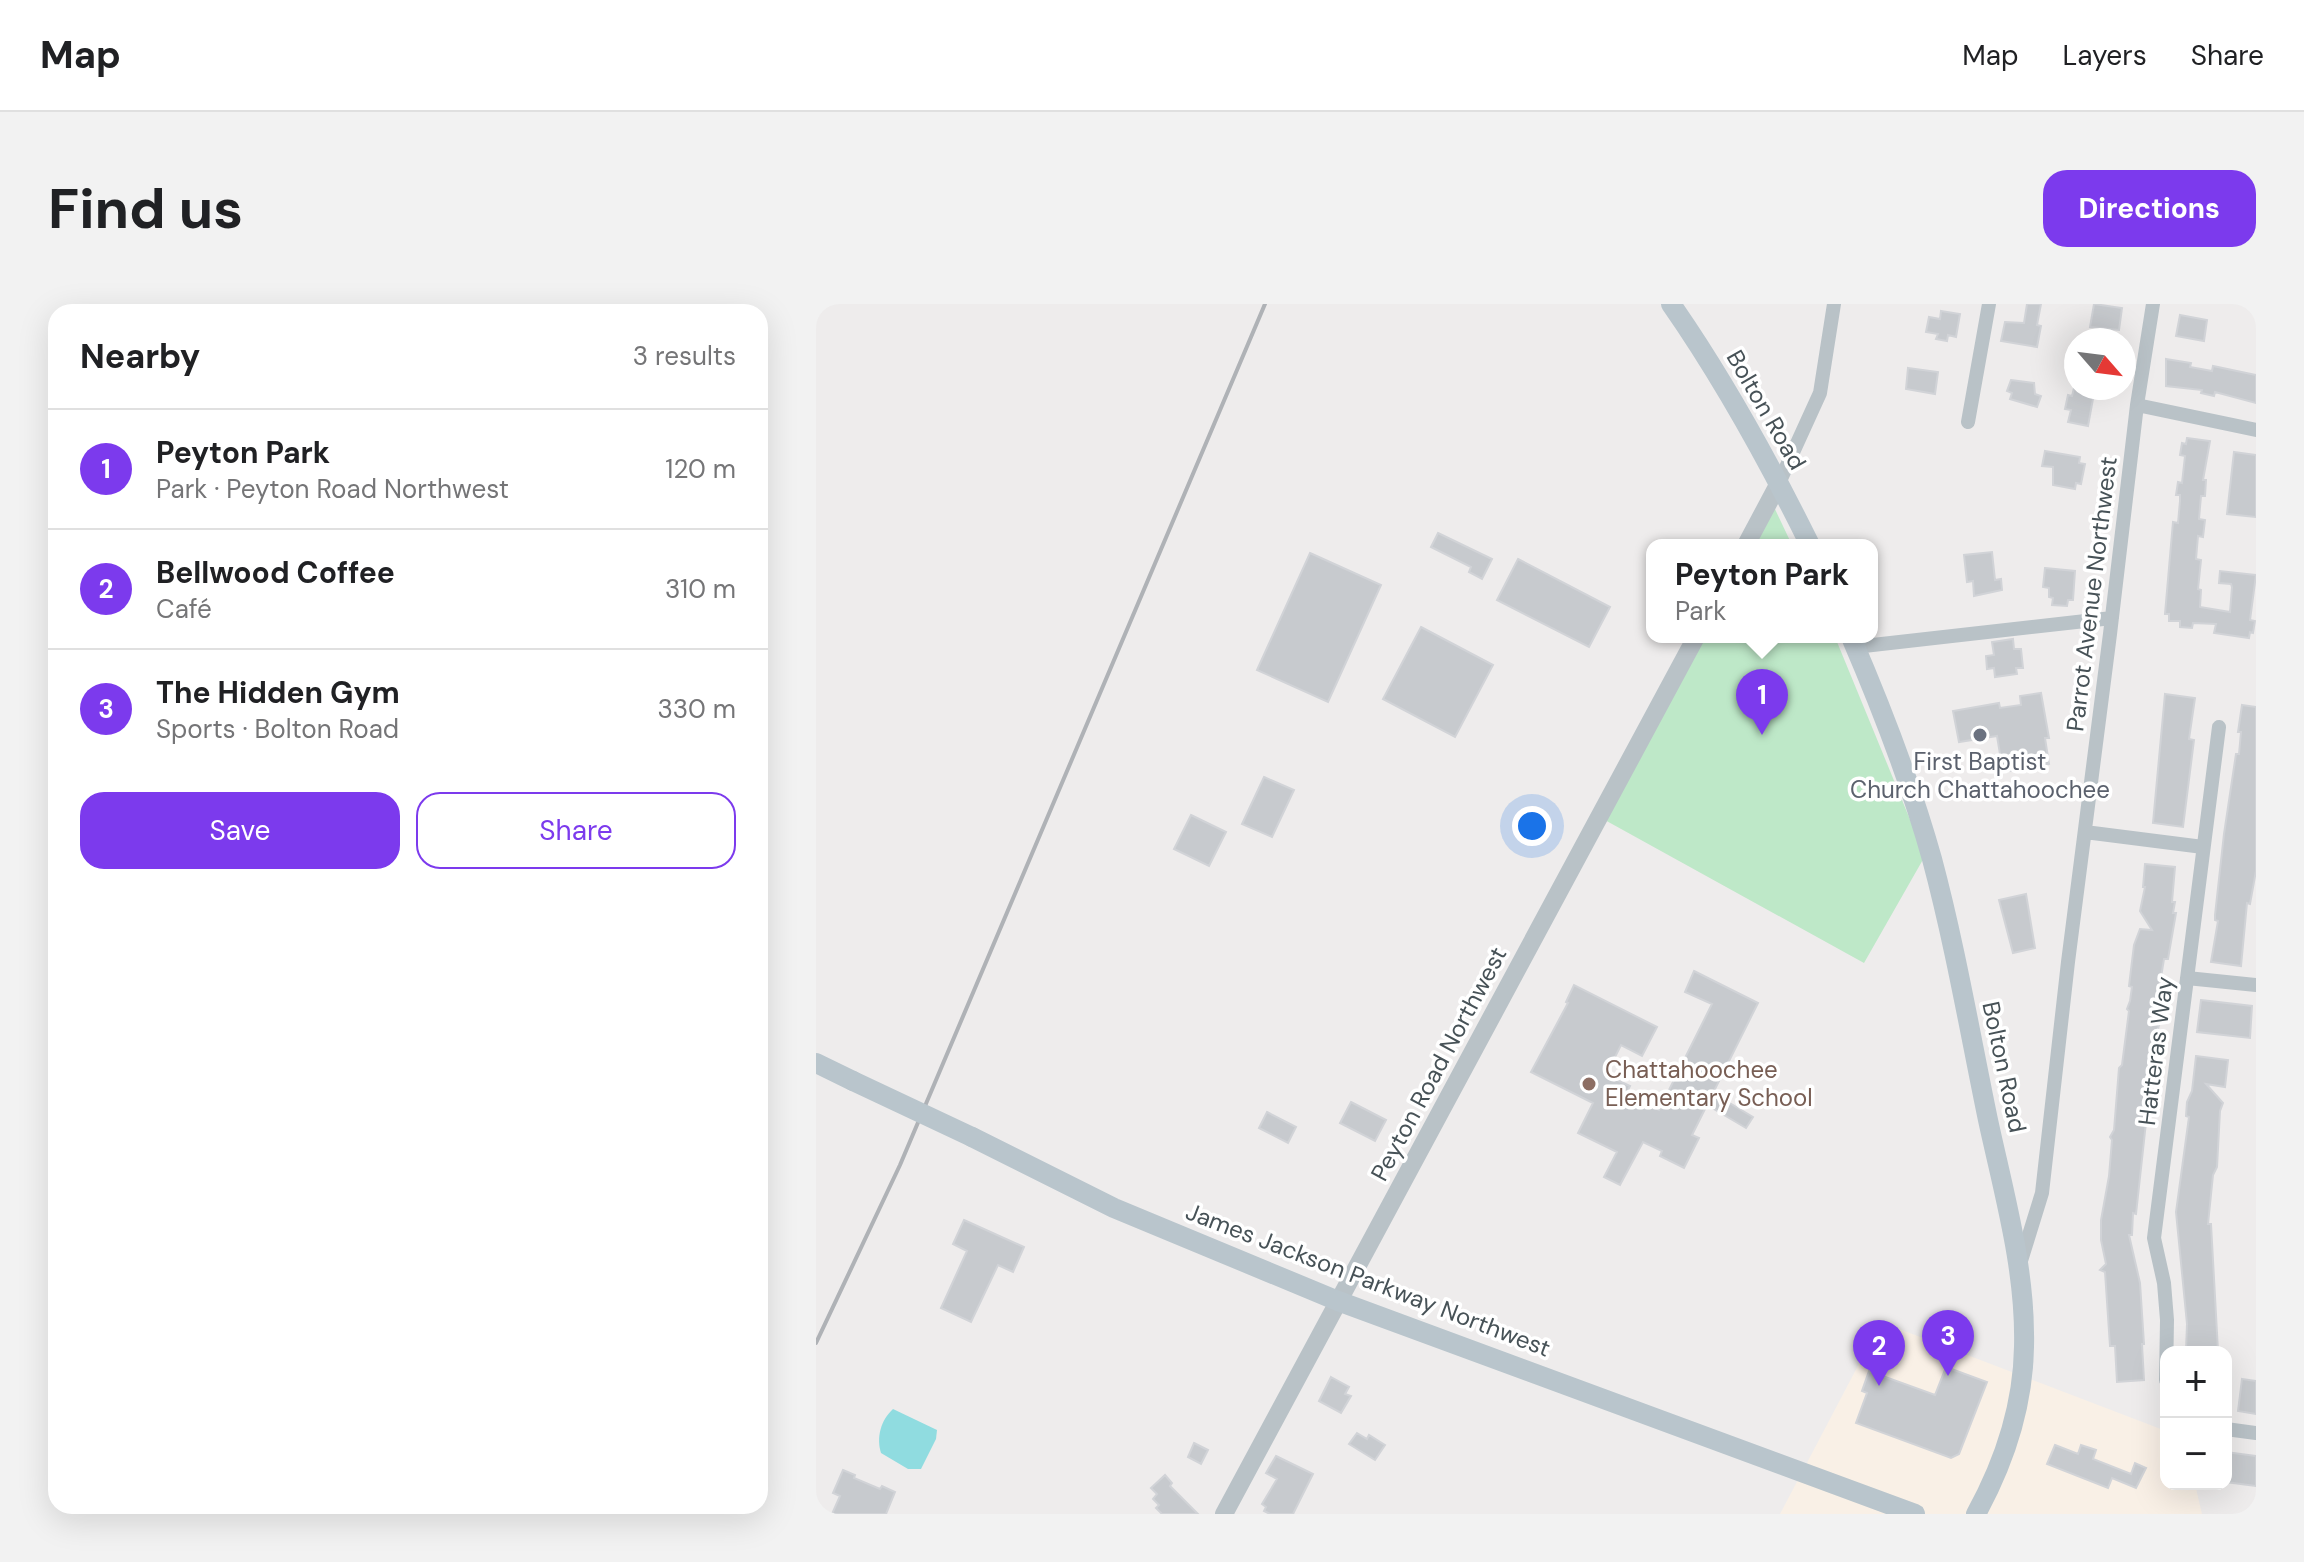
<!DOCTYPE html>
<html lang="en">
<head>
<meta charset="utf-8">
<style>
	:root { --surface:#fff; --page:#f2f2f2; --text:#202124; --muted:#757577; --line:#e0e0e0; --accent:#7c3aed }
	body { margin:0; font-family:"DM Sans",sans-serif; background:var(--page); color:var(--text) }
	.controls { position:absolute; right:24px; bottom:24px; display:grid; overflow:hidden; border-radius:16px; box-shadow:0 8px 32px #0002 }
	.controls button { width:72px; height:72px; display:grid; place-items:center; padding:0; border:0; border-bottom:2px solid var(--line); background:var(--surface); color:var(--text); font:40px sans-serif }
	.compass { position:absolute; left:1248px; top:24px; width:72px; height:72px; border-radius:50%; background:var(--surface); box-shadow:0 8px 32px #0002; rotate:118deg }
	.you { position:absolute; left:716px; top:522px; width:28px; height:28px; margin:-20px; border:6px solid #fff; border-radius:50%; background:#1a73e8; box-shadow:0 0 0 12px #1a73e833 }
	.badge { display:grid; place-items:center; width:52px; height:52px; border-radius:50%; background:var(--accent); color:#fff; font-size:26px; font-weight:700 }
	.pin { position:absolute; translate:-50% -66px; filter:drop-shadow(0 2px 4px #0008) }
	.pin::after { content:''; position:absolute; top:42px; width:28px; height:24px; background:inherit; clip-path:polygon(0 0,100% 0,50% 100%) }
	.popup { position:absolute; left:830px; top:235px; width:232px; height:104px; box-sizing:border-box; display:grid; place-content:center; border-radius:16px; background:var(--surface); filter:drop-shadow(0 2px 6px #0005); font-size:26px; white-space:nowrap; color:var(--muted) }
	.popup b { font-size:30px; color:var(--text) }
	.popup::after { content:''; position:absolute; left:50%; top:100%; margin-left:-16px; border:16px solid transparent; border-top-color:var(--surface) }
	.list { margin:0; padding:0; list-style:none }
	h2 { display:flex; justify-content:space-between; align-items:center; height:104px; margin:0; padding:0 32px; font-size:34px }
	h2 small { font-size:26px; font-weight:400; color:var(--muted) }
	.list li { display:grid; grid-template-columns:52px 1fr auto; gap:24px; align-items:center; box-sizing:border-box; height:120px; padding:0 32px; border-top:2px solid var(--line) }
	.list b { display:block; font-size:30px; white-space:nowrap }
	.list p { margin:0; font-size:26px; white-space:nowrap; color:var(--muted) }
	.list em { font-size:26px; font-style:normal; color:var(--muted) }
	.actions { display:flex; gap:16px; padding:24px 32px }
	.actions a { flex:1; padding:18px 0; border:2px solid var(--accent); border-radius:24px; text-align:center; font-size:28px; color:var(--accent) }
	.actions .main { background:var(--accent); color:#fff }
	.map { position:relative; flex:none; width:1440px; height:1210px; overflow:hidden; border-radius:24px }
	header { display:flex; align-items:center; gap:48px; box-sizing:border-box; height:112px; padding:0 40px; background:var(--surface); border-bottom:2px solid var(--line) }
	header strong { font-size:38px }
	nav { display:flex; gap:44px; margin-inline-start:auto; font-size:28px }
	.intro { display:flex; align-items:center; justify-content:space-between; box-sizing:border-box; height:192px; padding:0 48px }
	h1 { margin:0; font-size:56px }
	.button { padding:20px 36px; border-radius:24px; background:var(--accent); color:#fff; font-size:28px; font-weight:700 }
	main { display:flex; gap:48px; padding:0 48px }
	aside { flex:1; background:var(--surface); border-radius:24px; box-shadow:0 8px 32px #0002 }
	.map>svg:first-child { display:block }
</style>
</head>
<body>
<header>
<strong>Map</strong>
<nav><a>Map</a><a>Layers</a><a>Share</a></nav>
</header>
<div class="intro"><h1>Find us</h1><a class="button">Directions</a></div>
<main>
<aside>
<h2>Nearby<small>3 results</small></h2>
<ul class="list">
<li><span class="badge">1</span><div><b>Peyton Park</b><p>Park · Peyton Road Northwest</p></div><em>120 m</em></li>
<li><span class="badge">2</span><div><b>Bellwood Coffee</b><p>Café</p></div><em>310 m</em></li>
<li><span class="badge">3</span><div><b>The Hidden Gym</b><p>Sports · Bolton Road</p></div><em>330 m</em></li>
</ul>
<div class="actions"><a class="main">Save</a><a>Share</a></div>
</aside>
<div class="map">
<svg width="1440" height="1210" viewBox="0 0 1440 1210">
	<rect width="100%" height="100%" fill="#eeecec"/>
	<!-- commercial -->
	<path fill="#f9f0e6" d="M1065,1018L1350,1127V1180H1379L1386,1210H964Z"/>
	<!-- green -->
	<path fill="#bee8c8" d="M958,203L976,241H937Z
		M887,333H1019L1109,552L1048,659L787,515Z"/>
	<!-- water -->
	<path fill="#90dce0" d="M77,1105L121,1126L120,1135L105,1165H92L65,1149C60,1133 65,1116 77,1105Z"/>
	<!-- building -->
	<path fill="#c7cace" stroke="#d1d3d7" stroke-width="2" d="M1211,0H1225L1221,21L1225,22L1221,43L1185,37L1189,18L1208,19Z
		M1278,0L1306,4L1303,26L1274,23Z
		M1125,7L1144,10L1140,33L1132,31L1131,37L1120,35L1122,30L1110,28L1113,13L1124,15Z
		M1364,11L1391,16L1388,37L1360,32Z
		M1350,55L1375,59L1374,63L1396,67L1397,62L1440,71V99L1399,88L1398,92L1385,89L1386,86L1350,82Z
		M1092,64L1122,68L1119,90L1090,85Z
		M1195,76L1218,79L1219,90L1225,92L1221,103L1194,95L1196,89L1191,87Z
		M1258,84H1279L1272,122L1252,118L1255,106L1249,105L1252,91L1256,92Z
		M1371,134L1394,137L1387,176H1390L1389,192H1385L1383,215L1389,216L1387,233L1382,232L1380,255L1385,256L1382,285L1385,286L1384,303L1414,308L1416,283L1415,280L1403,279L1404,267L1440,271L1434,316L1439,317L1437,329L1434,328L1433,334L1398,329L1400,320L1377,319L1376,324L1364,323V317H1353V310H1349L1357,218L1362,219L1364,197V191H1360L1362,178L1366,179L1369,152L1364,151L1366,139L1370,140Z
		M1229,147L1264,153L1263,159L1269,160L1265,180L1260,179L1259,185L1237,181V163L1226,162Z
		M1418,148L1440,151V213L1411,210Z
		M622,229L676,255L666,275L653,268L655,263L615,243Z
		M1176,248L1179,276L1185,275L1186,286L1158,292L1157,277L1151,278L1148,251Z
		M494,249L565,281L512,398L441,366Z
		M702,255L794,303L773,343L681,296Z
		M1229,264L1259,267L1257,296H1252L1251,302L1236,301L1237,294L1233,293V284L1227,283Z
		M605,323L677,361L639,433L567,395Z
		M1197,335L1198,345H1205L1207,364H1200L1201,370L1179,373L1178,364L1171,365L1170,352L1178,351L1176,338Z
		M1225,389L1233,434H1229L1233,460L1187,468L1181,432L1143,438L1137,407L1183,399L1184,404L1205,401L1204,392Z
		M1349,390L1379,394L1373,435L1378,436L1367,523L1337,519Z
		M1426,401L1440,403V567L1434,600L1431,599L1425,662L1395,658L1402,617L1399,616V611L1408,530L1420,450H1423L1425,428H1422Z
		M448,473L478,486L456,533L426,520Z
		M375,511L410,528L393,562L358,545Z
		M1329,560L1359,563L1356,598H1359L1357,609H1360L1352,655H1348L1342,691L1348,692L1346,706L1336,755L1340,756L1334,782L1320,910L1317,909L1316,931H1313L1324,979L1328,1040H1326L1328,1076L1301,1078L1299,1042H1294L1289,968L1284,966L1290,960L1285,936V916L1293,872L1296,836L1294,833L1298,826L1303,764L1306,761L1313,707L1311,705L1314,697L1316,683L1313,682L1318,641L1324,625L1336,626L1324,607L1329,583H1327Z
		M1210,590L1219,644L1197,649L1183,596Z
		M878,667L942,699L897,789L937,813L930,824L891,801L876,831L883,834L868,864L844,852L846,847L827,838L804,881L788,873L801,848L762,829L777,799L715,768L752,699L750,698L758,681L841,723L826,752L805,741L790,771L814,782L810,790L843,806L896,700L869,688Z
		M1385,696L1436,702L1434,734L1381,728Z
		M1380,752L1412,756L1409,783L1390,780L1407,799L1404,807L1401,863L1397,871L1392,920H1395L1402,1047H1370L1371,1020L1360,908L1373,813L1370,812L1371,798L1376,787Z
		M535,798L570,816L559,837L524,819Z
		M451,808L480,823L472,839L443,824Z
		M148,916L208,943L197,968L182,961L155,1018L125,1004L151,947L137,940Z
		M1130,1063L1171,1078L1143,1150L1135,1154L1040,1119L1051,1089L1046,1087L1053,1067L1119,1091Z
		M515,1073L533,1083L529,1090L535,1092L525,1109L503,1097Z
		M1426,1075L1440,1077V1110L1422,1107Z
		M541,1129L551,1135L553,1131L569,1141L559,1156L533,1140Z
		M378,1139L392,1146L385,1160L372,1153Z
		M1239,1141L1262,1150L1265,1141L1280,1146L1277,1155L1315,1170L1319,1159L1330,1164L1320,1184L1296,1174L1292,1184L1231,1160Z
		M1410,1148L1440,1152V1182L1410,1178Z
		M460,1152L497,1170L477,1210H454L448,1207L450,1203L446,1200L461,1175L450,1169Z
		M27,1166L39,1171L38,1174L64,1185L66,1182L79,1188L70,1210H16L24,1192L17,1189Z
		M349,1171L356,1179L354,1182L382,1210H346L340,1204L343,1201L337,1195L341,1190L335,1184Z"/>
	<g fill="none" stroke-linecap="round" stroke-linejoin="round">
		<!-- minor -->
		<path stroke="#b9c2c7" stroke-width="14" d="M1321,101L1440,126
			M1152,118L1173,0
			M963,179L1004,89L1018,0
			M1039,343L1296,314
			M1269,528L1387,543
			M1371,674L1440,681
			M1204,960L1226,889L1252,658L1294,330L1321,101L1337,0
			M1350,1076L1351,1016L1348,979L1338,934L1403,423
			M1410,1125L1440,1129"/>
		<!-- tertiary -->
		<path stroke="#b9c2c7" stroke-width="18" d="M930,241L963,179
			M408,1210L880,333"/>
		<!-- secondary -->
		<path stroke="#b9c5cc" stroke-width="20" d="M855,0C908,76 953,158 994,241
			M1035,333C1066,405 1095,480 1116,555C1139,641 1154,729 1172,816C1188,890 1210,966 1208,1043C1207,1102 1188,1159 1160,1210
			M0,759L37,777
			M156,833L298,904L522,997L1099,1210"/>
		<!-- rail -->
		<path stroke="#afb2b6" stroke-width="4" d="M0,1039L84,861L449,0"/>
		<!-- secondary-bridge -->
		<path stroke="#b9c5cc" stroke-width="20" d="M37,777L156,833"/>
	</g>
	<!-- markers -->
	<circle fill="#6b7280" stroke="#fff" stroke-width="3" cx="1164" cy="431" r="8"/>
	<circle fill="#8d6e63" stroke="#fff" stroke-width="3" cx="773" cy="780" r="8"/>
	<g text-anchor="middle" stroke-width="7" stroke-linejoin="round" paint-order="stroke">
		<!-- street labels -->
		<g font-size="24" fill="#475257" stroke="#fff">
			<text transform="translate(950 106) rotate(60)" y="8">Bolton Road</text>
			<text transform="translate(1276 290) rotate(-83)" y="8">Parrot Avenue Northwest</text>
			<text transform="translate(1340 747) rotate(-83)" y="8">Hatteras Way</text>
			<text transform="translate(623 760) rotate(-62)" y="8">Peyton Road Northwest</text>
			<text transform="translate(1188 763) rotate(78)" y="8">Bolton Road</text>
			<text transform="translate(552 976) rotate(21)" y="8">James Jackson Parkway Northwest</text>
		</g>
		<!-- worship labels -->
		<g font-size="24" fill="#5b616d" stroke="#fff">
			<text x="1164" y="466">First Baptist<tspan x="1164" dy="28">Church Chattahoochee</tspan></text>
		</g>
		<!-- education labels -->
		<g font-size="24" fill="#785e54" stroke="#fff" text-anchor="start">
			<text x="789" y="774">Chattahoochee<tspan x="789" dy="28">Elementary School</tspan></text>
		</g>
	</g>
</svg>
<div class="controls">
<button>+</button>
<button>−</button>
</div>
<svg class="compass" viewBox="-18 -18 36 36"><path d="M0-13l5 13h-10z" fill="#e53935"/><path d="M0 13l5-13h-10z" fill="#757577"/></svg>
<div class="you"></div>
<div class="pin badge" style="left:946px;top:431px">1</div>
<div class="popup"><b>Peyton Park</b>Park</div>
<div class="pin badge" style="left:1063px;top:1082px">2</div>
<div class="pin badge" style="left:1132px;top:1072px">3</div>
</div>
</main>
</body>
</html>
